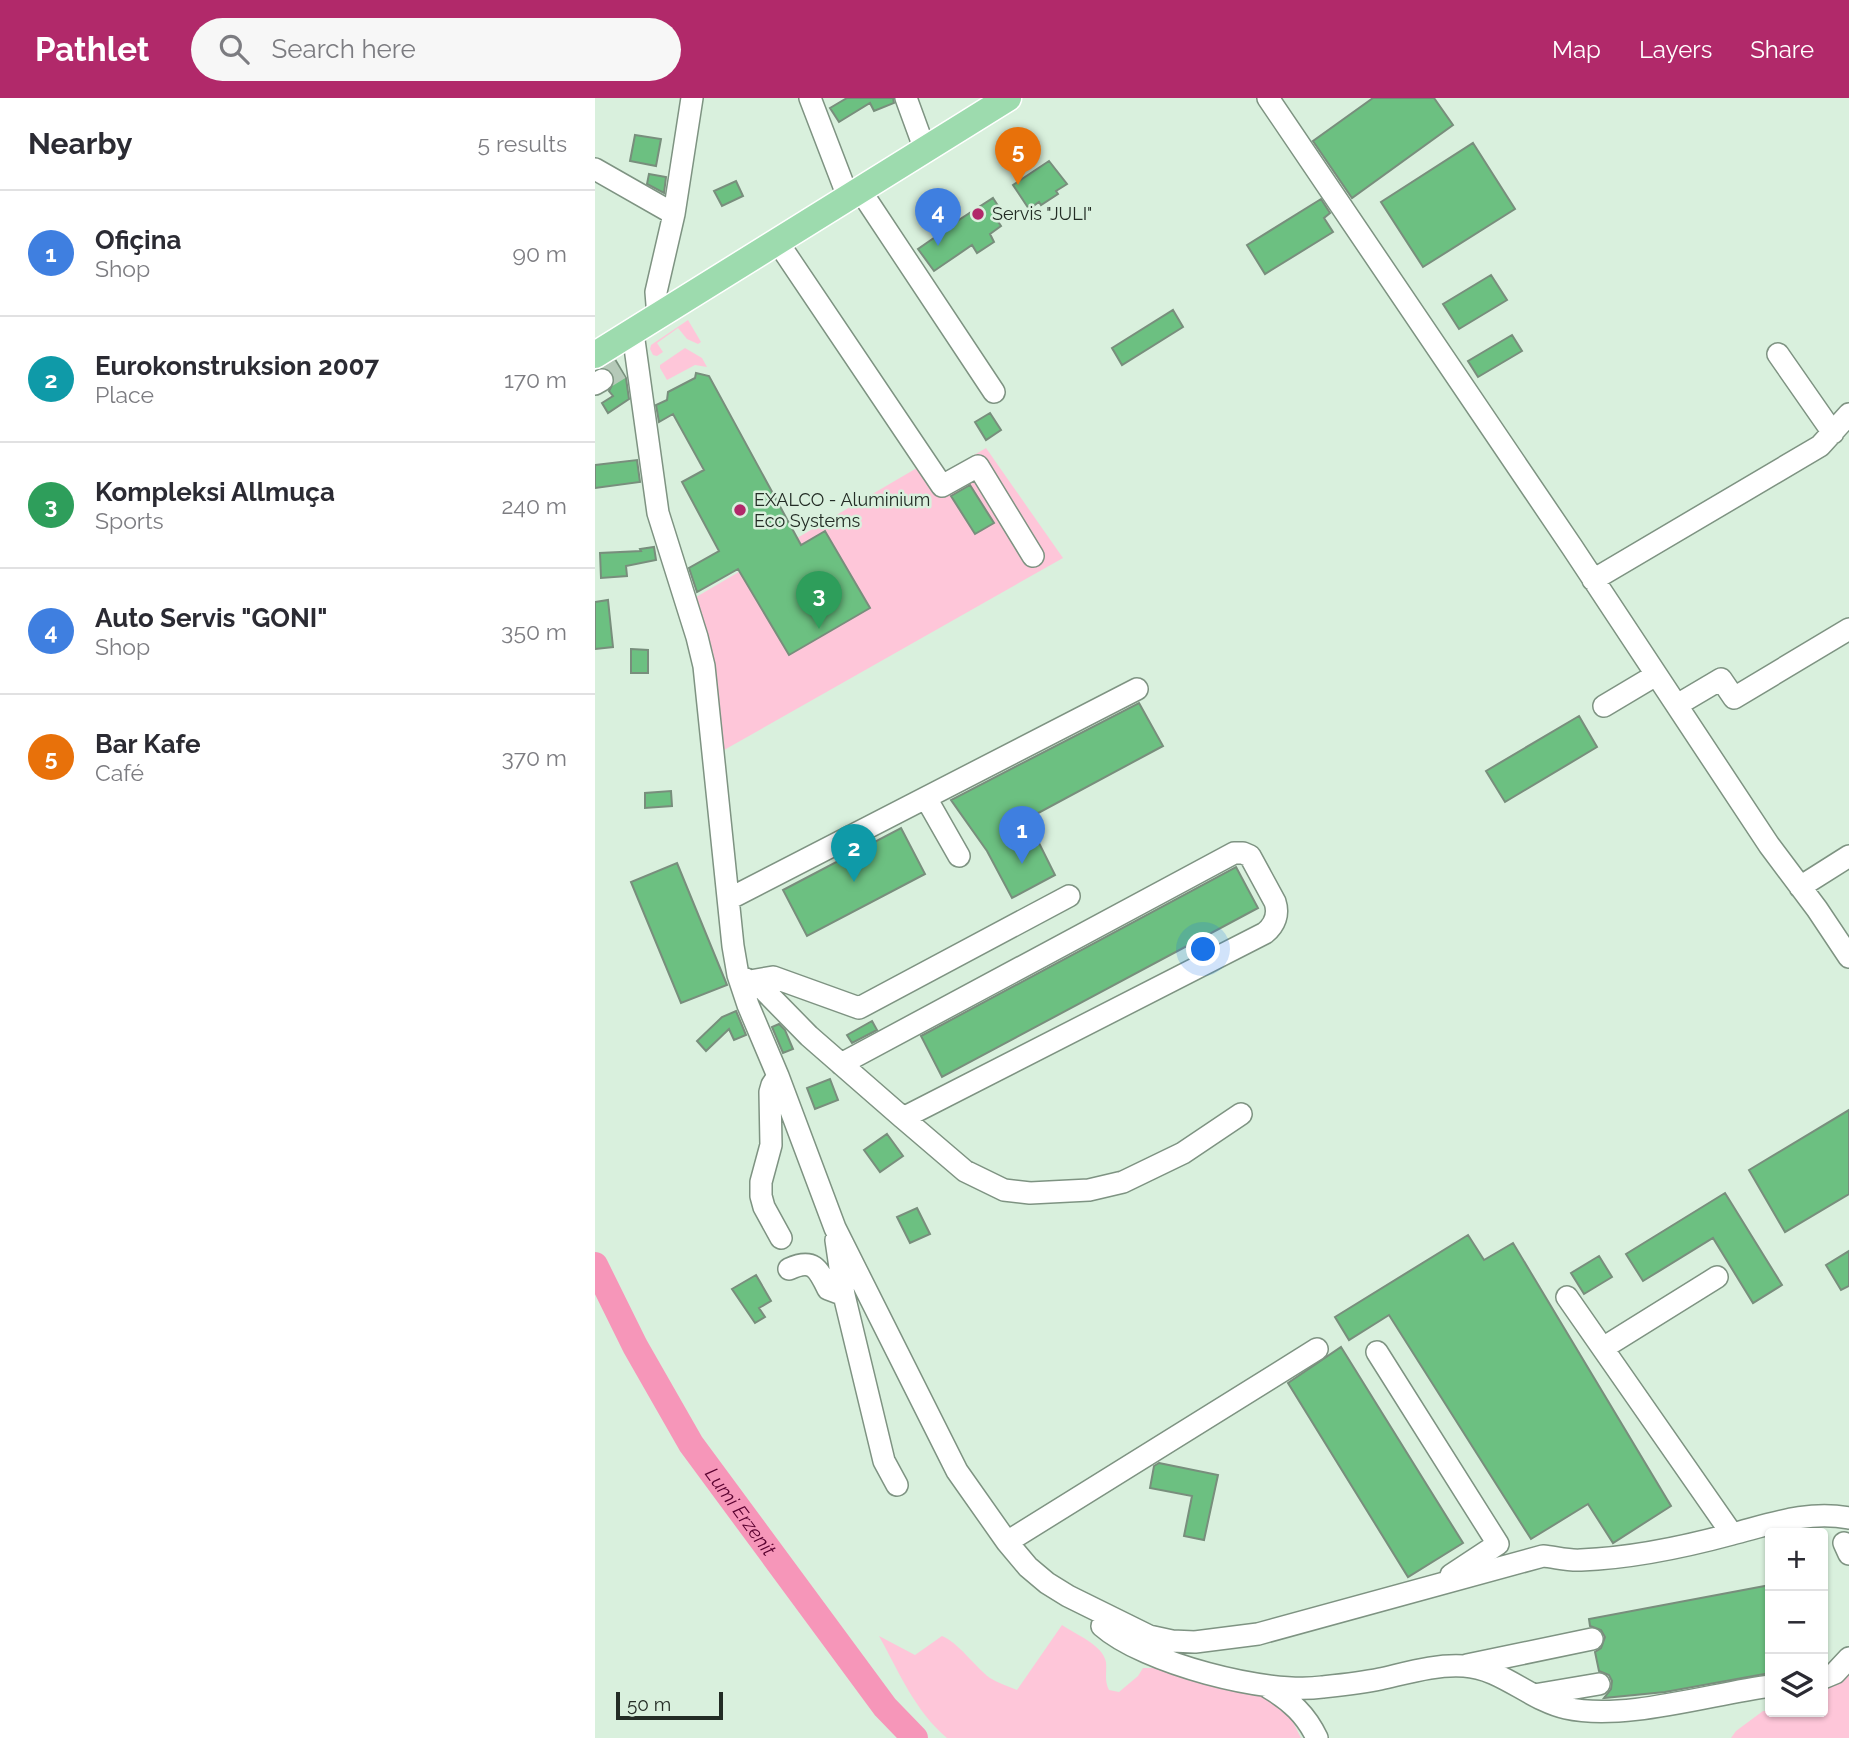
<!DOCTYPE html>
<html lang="en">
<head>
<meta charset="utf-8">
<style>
	:root { --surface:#fff; --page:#f7f7f7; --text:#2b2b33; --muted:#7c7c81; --line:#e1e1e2; --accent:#b1296a }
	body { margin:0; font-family:Raleway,sans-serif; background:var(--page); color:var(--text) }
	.controls { position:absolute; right:21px; bottom:21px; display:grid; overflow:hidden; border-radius:7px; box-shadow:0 2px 5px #0004 }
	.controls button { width:63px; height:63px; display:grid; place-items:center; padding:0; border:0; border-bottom:2px solid var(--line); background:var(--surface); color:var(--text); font:35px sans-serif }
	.scale { position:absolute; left:21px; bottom:18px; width:107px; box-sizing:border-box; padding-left:7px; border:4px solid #232c25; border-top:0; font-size:19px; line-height:24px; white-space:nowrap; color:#232c25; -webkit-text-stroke:5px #d9f0dd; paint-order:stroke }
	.you { position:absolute; left:609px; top:852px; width:24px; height:24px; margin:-18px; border:5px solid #fff; border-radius:50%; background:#1a73e8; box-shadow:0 0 0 10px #1a73e833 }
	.badge { display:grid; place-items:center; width:46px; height:46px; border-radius:50%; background:var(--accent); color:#fff; font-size:23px; font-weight:700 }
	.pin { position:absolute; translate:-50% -58px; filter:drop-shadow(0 2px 4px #0008) }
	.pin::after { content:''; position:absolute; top:37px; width:24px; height:21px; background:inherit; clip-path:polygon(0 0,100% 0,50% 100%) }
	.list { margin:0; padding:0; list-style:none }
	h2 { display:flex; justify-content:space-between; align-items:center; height:91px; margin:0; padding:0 28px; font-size:30px }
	h2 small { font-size:23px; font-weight:400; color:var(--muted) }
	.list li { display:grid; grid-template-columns:46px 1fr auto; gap:21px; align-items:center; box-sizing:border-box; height:126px; padding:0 28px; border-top:2px solid var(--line) }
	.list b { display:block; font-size:26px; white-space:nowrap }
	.list p { margin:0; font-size:23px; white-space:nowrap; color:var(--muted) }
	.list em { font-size:23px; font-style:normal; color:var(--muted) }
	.icon { flex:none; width:38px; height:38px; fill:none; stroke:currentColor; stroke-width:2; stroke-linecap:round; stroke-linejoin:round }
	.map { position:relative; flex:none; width:1254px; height:1640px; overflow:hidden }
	header { display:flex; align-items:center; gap:42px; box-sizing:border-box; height:98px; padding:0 35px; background:var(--accent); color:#fff }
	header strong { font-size:33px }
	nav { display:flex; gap:38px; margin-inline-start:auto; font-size:24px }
	.search { width:490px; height:63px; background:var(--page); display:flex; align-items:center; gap:18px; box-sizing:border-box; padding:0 24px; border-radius:38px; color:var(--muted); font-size:26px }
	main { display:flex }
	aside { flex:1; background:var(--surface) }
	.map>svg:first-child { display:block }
</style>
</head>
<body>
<header>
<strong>Pathlet</strong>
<div class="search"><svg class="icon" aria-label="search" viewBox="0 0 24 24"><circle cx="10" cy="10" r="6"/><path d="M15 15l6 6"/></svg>Search here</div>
<nav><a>Map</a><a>Layers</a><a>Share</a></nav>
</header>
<main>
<aside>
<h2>Nearby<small>5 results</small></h2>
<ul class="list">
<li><span class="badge" style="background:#3f7fe0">1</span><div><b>Ofiçina</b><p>Shop</p></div><em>90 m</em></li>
<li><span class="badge" style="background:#0f9aa8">2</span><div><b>Eurokonstruksion 2007</b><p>Place</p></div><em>170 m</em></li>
<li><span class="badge" style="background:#2e9e5b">3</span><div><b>Kompleksi Allmuça</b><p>Sports</p></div><em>240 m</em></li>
<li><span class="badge" style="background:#3f7fe0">4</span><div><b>Auto Servis &quot;GONI&quot;</b><p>Shop</p></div><em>350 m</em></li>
<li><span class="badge" style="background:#e8710a">5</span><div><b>Bar Kafe</b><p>Café</p></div><em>370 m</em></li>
</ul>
</aside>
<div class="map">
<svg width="1254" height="1640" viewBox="0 0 1254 1640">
	<rect width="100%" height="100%" fill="#d9f0dd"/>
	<!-- green -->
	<path fill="#fec6d9" d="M93,222L106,244L103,246L92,241L83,230L62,245L68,254L62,258L58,257L55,251L56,247Z
		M90,250L107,260L112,269L100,267L72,282L65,270V267Z
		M391,350L468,460L122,656L96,502L327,367L337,382Z
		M467,1527C480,1536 508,1547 511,1564C512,1575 509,1582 514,1592L524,1594L543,1578L548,1570H568L677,1601L693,1614L706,1640H352C320,1613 304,1574 284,1538L320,1557L347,1538C364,1545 379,1568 395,1580C403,1585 413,1588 422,1592Z
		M1254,1571V1640H1136L1141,1633L1168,1613L1228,1614V1592Z"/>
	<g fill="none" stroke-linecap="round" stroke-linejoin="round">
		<!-- river -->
		<path stroke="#f696b9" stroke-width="26" id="s1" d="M0,1167L40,1248L96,1346L290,1609L320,1640"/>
	</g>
	<!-- building -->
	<path fill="#6cc081" stroke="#788e7c" stroke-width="2" d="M252,0H298L299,5L279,13L275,5L244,24L235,10Z
		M778,0H839L858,27L757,100L718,43Z
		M40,37L66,41L61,68L35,63Z
		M878,45L920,111L828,169L786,104Z
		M454,63L472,86L461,93L463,96L446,107L444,104L434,111L418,87Z
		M54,76L71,79L69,95L52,86Z
		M141,83L148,98L127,108L119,93Z
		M398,100L409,117L402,122L406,128L395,136L399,144L382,155L377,147L339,173L323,151L346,135L333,114L346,105L359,125Z
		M726,101L735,115L729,120L738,134L670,176L652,147Z
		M896,177L912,202L864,231L848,206Z
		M578,212L588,229L527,267L517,250Z
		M917,237L927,253L883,279L873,263Z
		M21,263L31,280L34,301L13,315L7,305L18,298L14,293L20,281L18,275L10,270Z
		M101,275L114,278L206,447L230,433L275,510L194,557L143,471L102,494L94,470L124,453L87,384L109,372L78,316L64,324L61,307L72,302L73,294L100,280Z
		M395,315L406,332L391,342L380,324Z
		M42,362L45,384L0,390V367Z
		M375,387L399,425L380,436L356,398Z
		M59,449L61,462L31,468L32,478L6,480L5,455L46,453L45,451Z
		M13,502L18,549L0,551V504Z
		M36,551L53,552V575H36Z
		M544,605L568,648L432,721L460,777L417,800L392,753L356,702Z
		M984,618L1002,649L910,704L891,673Z
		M76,693L77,708L50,710V695Z
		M306,730L330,776L212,838L188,792Z
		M82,765L132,887L86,905L36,784Z
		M641,769L663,810L347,979L326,938Z
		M141,913L151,937L139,942L134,931L111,953L102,943L127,919Z
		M277,923L282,932L257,945L252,937Z
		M184,926L190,932L198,951L188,955L177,929Z
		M235,981L243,1002L220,1011L212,990Z
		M1254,1012V1096L1190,1134L1154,1072Z
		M292,1036L308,1058L285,1074L269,1052Z
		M1130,1095L1187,1187L1158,1205L1118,1140L1048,1183L1031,1156Z
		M322,1110L335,1136L315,1145L302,1119Z
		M873,1137L889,1162L918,1145L1076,1408L1018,1445L993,1406L936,1441L794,1217L754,1242L740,1219Z
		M1254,1153V1188L1246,1192L1231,1167Z
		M1004,1158L1017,1179L989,1196L976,1175Z
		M161,1177L176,1203L164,1210L170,1219L160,1225L137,1191Z
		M746,1249L868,1445L813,1479L693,1285Z
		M564,1365L623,1377L609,1442L589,1438L597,1398L555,1390L559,1368Z
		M1175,1487V1575L1070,1594L1009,1600L1016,1591L1017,1583L1014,1577L1004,1573L1000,1554L1006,1550L1010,1539L1006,1532L995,1528L994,1521Z"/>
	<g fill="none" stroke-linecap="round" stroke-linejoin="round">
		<!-- minor-tunnel -->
		<path stroke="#b5c9b8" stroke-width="21" stroke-dasharray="21 10" stroke-linecap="butt" d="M7,282L25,271"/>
		<!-- minor casing -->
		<g stroke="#7e9382" stroke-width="24">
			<path id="minor" d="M215,0L253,99
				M311,0L330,52
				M673,0L977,449L1174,747L1222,811L1254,859
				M0,71L79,116
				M265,92L399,294
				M182,143L347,388L383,368L438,458
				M63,219L61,194L79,116L97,0
				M38,235L63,415L102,539L109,568L138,848L143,877L153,907L183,978L240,1130L362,1373L412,1444L433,1469L452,1485L473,1498L554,1538L577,1543L600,1544L663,1536L948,1458C960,1459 973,1463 986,1462C1036,1460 1089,1449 1137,1436L972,1199
				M1183,256L1238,335
				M0,286L7,282
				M998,482L1225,348L1254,316
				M1082,607L1126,581L1139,600L1254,531
				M1009,608L1061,577
				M331,700L364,758
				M1205,789L1254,758
				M134,801L542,591
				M143,877L166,889L214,938L308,1020L670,835C680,827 684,816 680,804L655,758L648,755H639L246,966
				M155,883L178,879L264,910L474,798
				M183,978L177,987L175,994L176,1047L166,1084V1098L169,1109L186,1140
				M308,1020L370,1073L409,1092L435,1095L494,1092L528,1084L588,1055L646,1016
				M241,1142L249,1197L289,1363L302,1387
				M194,1171C218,1160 223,1170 233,1191L249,1197
				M1008,1250L1122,1179
				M782,1254L903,1446L856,1477
				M1137,1436C1176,1426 1214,1412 1254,1420
				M412,1444L722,1251
				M1249,1445L1254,1456
				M507,1528C549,1565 672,1597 727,1589C746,1587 766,1585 785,1581C812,1575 841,1566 869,1568C906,1570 935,1602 971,1610C1029,1623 1115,1596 1175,1588
				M872,1567L997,1541
				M1228,1580L1240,1575L1254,1560
				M674,1590C696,1603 711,1617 722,1640
				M939,1597L1004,1586"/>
		</g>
		<!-- major casing -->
		<g stroke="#fff" stroke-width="29">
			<path id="major" d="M0,257L413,0"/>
		</g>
		<!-- minor -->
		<use href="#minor" stroke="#fff" stroke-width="21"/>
		<!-- major -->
		<use href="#major" stroke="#9ddbae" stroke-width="26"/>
	</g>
	<!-- markers -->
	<g fill="#b1296a" stroke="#d9f0dd" stroke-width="2.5">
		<circle cx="383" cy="116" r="7"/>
		<circle cx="145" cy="412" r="7"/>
	</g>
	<g text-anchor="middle" stroke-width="5" stroke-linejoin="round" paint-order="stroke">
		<!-- poi labels -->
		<g font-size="18" fill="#232c25" stroke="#d9f0dd" text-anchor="start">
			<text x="397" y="122">Servis "JULI"</text>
			<text x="159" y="408">EXALCO - Aluminium<tspan x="159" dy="21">Eco Systems</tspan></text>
		</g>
		<!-- water labels -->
		<g font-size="19" font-style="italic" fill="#59012f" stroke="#d9f0dd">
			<text dy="7" stroke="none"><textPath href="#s1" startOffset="287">Lumi Erzenit</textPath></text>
		</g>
	</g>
</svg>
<div class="controls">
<button>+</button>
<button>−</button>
<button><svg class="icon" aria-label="layers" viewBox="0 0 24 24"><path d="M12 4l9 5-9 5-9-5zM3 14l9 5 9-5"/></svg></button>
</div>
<div class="scale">50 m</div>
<div class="you"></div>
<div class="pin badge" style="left:427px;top:766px;background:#3f7fe0">1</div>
<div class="pin badge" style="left:259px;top:784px;background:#0f9aa8">2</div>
<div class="pin badge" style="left:224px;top:531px;background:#2e9e5b">3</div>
<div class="pin badge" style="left:343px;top:148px;background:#3f7fe0">4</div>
<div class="pin badge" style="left:423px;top:87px;background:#e8710a">5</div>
</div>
</main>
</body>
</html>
